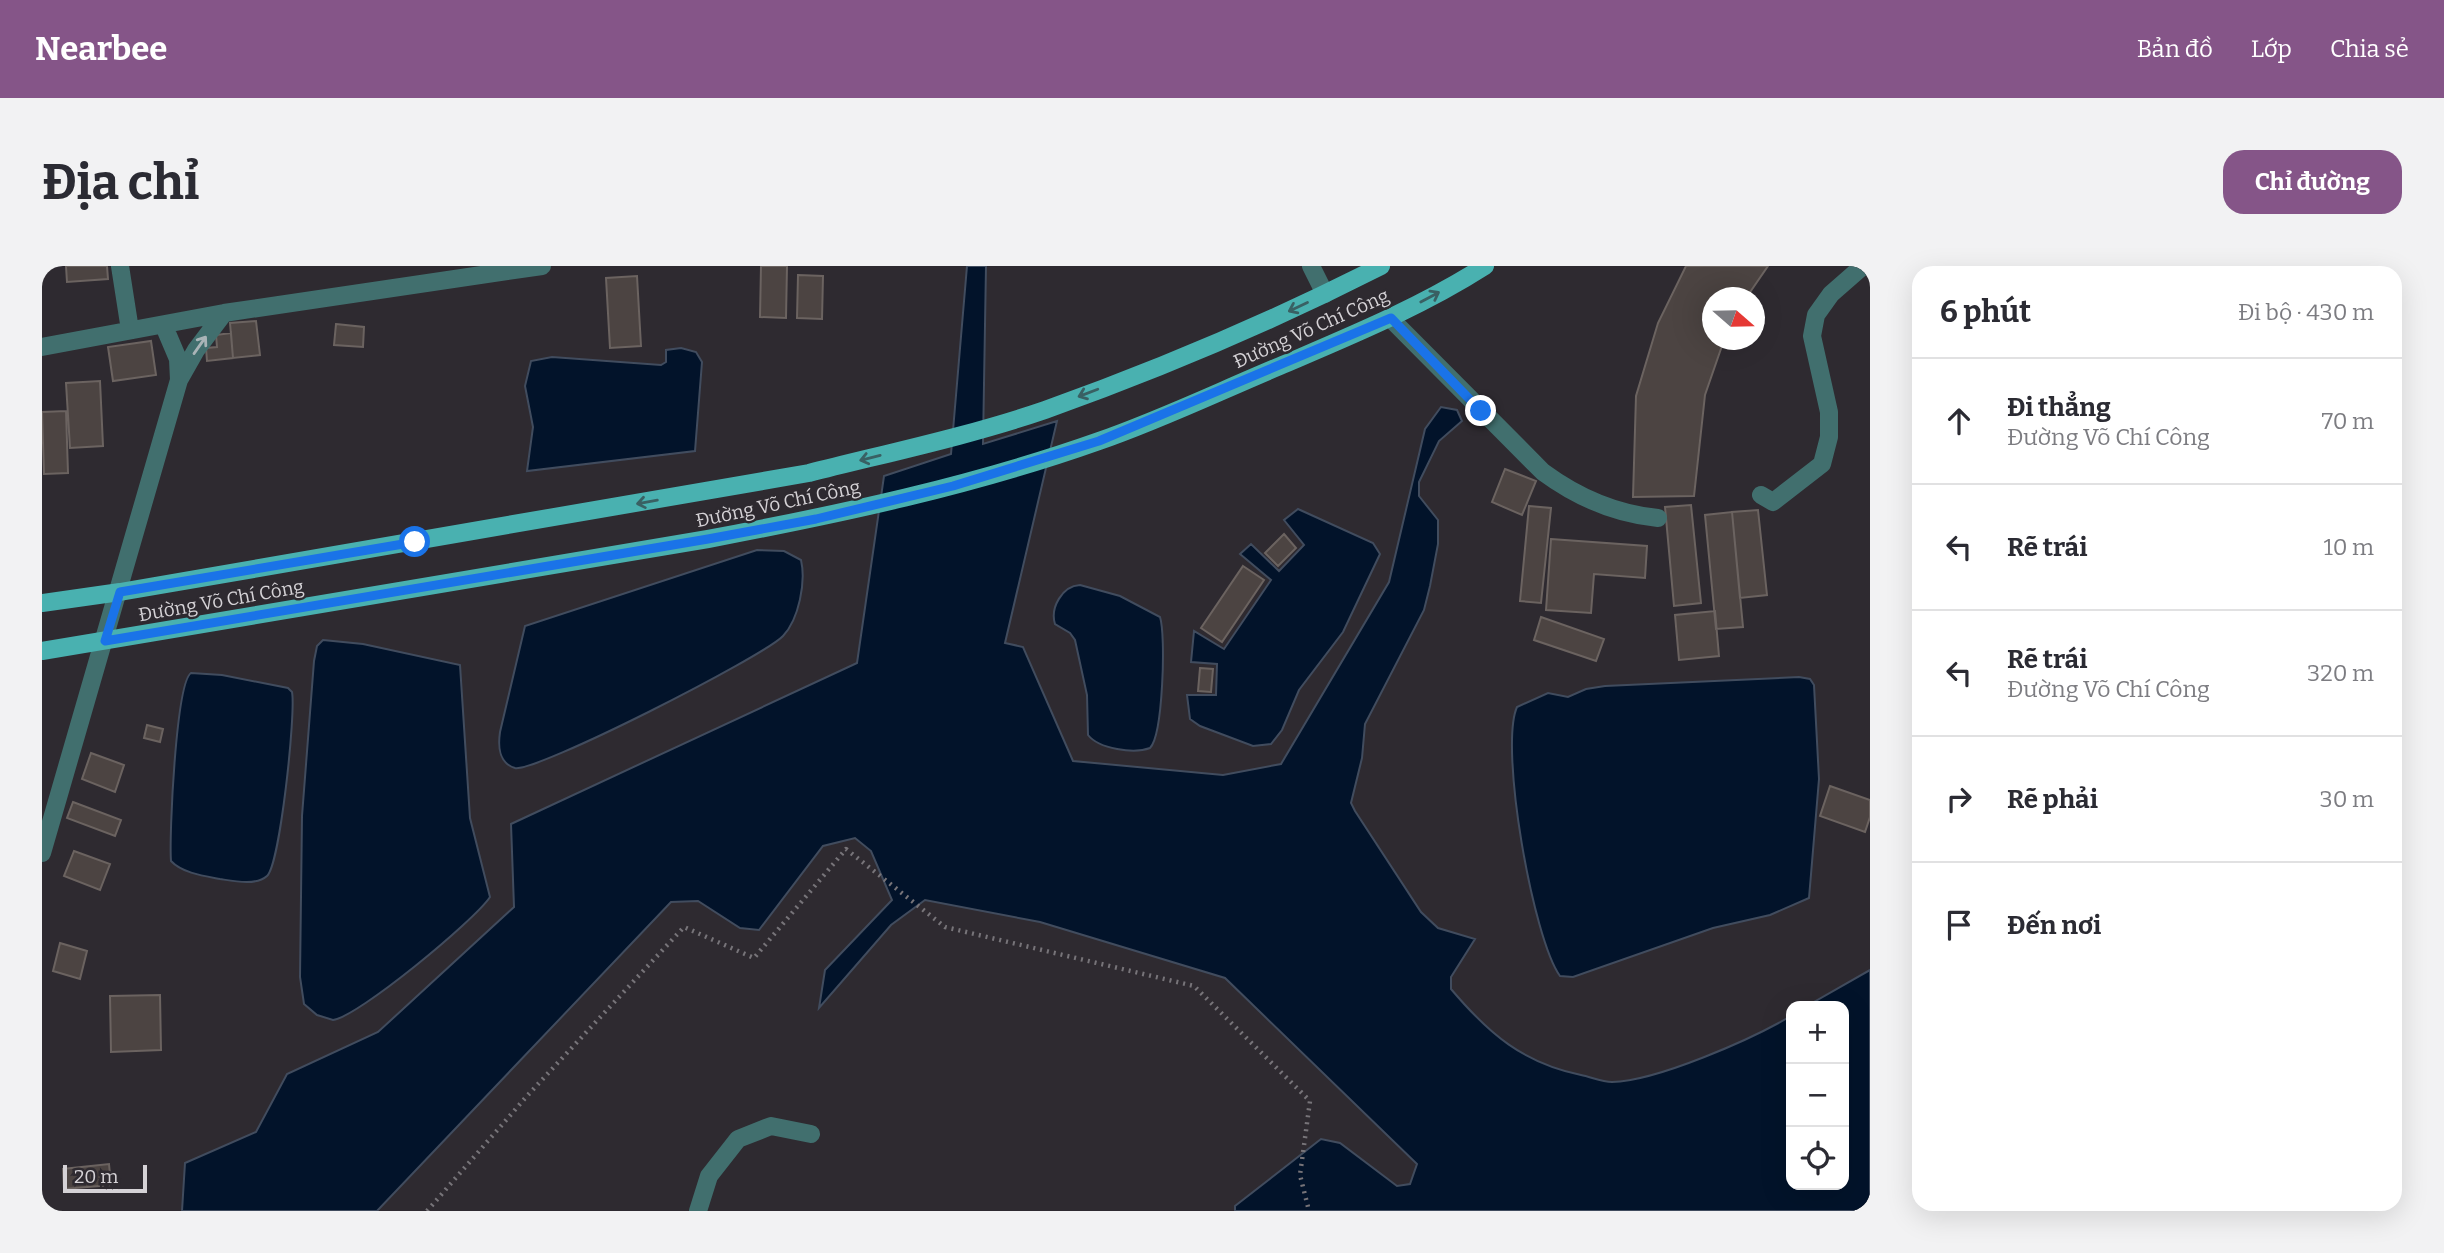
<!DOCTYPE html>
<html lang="vi">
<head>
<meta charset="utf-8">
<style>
	:root { --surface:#fff; --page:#f2f2f3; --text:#2b2b33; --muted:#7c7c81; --line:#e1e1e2; --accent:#855588 }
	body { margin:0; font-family:Bitter,serif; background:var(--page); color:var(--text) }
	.controls { position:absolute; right:21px; bottom:21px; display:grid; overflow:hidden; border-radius:14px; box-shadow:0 7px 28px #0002 }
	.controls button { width:63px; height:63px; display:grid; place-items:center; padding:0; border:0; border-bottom:2px solid var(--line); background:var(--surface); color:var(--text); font:35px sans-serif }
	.compass { position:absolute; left:1660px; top:21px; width:63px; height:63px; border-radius:50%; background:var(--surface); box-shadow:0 7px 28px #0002; rotate:110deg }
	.scale { position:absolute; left:21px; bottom:18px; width:84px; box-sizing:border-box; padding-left:7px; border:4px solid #d5d2d6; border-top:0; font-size:19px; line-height:24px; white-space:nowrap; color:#d5d2d6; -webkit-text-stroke:5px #2e2a30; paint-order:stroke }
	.stop { position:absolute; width:21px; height:21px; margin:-16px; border:5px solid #1a73e8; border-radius:50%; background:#fff }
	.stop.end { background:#1a73e8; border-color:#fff; box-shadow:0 2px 7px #0008 }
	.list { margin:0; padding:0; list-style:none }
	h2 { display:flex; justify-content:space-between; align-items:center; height:91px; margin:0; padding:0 28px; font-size:30px }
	h2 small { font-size:23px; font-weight:400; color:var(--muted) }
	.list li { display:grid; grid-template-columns:46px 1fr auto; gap:21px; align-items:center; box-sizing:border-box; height:126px; padding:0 28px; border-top:2px solid var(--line) }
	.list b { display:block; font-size:26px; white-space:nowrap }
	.list p { margin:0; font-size:23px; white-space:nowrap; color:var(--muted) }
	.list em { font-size:23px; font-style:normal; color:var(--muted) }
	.icon { flex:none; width:38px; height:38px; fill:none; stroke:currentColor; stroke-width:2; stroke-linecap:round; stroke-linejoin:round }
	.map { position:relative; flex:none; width:1828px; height:945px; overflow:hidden; border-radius:21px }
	header { display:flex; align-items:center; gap:42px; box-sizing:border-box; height:98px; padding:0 35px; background:var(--accent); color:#fff }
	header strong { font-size:33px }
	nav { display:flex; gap:38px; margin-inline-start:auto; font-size:24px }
	.intro { display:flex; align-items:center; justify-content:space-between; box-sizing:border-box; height:168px; padding:0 42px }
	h1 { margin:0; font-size:49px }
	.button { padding:18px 32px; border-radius:21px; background:var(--accent); color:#fff; font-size:24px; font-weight:700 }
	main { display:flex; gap:42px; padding:0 42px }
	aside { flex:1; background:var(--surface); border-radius:21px; box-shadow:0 7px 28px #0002 }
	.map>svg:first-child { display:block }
</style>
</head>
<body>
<header>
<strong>Nearbee</strong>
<nav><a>Bản đồ</a><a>Lớp</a><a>Chia sẻ</a></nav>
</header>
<div class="intro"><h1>Địa chỉ</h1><a class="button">Chỉ đường</a></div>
<main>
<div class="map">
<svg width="1828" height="945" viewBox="0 0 1828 945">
	<rect width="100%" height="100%" fill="#2e2a30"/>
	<!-- water -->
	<path fill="#02132a" stroke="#414c5e" stroke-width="2" d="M925,0H944L941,178L1015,155L963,377L981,381L1031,495L1181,509L1239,498L1347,316L1383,163L1399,141L1415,144L1420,155L1397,175L1377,216V230L1396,254V278L1388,320L1382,344L1323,458L1320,492L1309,537L1313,545L1379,646L1396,662L1433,673L1409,711V723C1447,768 1481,797 1539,809C1549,811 1560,816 1570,816C1615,815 1710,773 1749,750V919H1802V740H1765L1828,704V945H1193V940L1279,873L1298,877L1355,920L1368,918L1375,898L1183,712L998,656L883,634L849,659L777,742L783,704L850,634L829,585L813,572L781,580L717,664L698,662L656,635L629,636L335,945H140L143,897L214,866L245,808L336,766L472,641L469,558L815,397L842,210L909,188Z
		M639,82L654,86L660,96L653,185L485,205L491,161L483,120L489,95L510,91L619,99L624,96V84Z
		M1256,243L1331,277L1338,288L1301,366L1257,424L1240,464L1229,478L1211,480L1158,460L1148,453L1145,429H1174L1175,398L1149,396L1152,365L1182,383L1229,314L1198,288L1209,278L1237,305L1262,279L1242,254Z
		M715,284L742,285L759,294C764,316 757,353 741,370C721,391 493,507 473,502C456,497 456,480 458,466L483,360Z
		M1038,319L1078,330L1118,351C1124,369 1121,469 1108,482C1092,488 1057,483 1046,469L1045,429L1033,374L1028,367L1013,358C1008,342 1020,320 1038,319Z
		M281,374L321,378L418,399L428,552L448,631C433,654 316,751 291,754L275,749L262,738L258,711L260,550L272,395L275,380Z
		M149,407L180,409L246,422L250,426C254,447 238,598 225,610C214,620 191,615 178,613C162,610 140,607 129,595C127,570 134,417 149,407Z
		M1757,411L1768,413L1772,419L1777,513L1767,632L1728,649L1671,662L1531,711L1518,710C1491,673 1457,481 1475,441L1506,427L1526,431L1544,423L1563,420Z"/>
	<!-- building -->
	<path fill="#4c4442" stroke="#6b6360" stroke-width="2" d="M24,0H65L66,13L25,16Z
		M719,0H745L744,52L718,51Z
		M1644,0H1726L1704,32H1671V74H1682L1663,129L1652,230L1591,231L1594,130L1616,57Z
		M756,9L781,10L780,53L755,52Z
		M595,10L599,80L568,82L564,12Z
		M214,55L218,89L191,92L188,57Z
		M294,58L322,61L321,81L292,79Z
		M189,67L191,92L165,95L164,82L175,81L174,69Z
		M109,75L114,109L71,115L66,81Z
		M58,115L61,180L28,182L24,117Z
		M24,145L26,207L2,208L0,146Z
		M1463,203L1494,215L1480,249L1450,236Z
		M1649,239L1659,337L1632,340L1623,241Z
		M1487,240L1509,242L1499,337L1478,335Z
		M1716,244L1725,329L1698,332L1690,246Z
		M1690,246L1701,361L1674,363L1663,249Z
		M1242,268L1254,282L1236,300L1223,287Z
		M1509,273L1605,280L1603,312L1552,308L1549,347L1504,344Z
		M1201,300L1222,314L1180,376L1159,362Z
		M1673,345L1677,390L1637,394L1633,349Z
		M1499,351L1562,373L1554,395L1492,374Z
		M1158,402L1171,403L1169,426L1156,425Z
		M105,459L121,463L118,476L102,472Z
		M49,487L82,499L73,526L40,513Z
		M1788,520L1828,534V551L1823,566L1778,550Z
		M31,536L79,554L73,570L25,552Z
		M32,585L68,598L58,624L22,610Z
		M18,677L45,685L38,713L11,705Z
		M118,729L119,784L69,786L68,730Z
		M67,898L69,919L22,923L21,903Z"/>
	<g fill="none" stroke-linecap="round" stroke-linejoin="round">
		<!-- path -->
		<path stroke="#777479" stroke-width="4.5" stroke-dasharray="2 5" stroke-linecap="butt" d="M385,945L485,830L642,661L712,692L804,583L903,661L1152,720L1268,835L1258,909L1267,945"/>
		<!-- minor -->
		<path stroke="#416f6e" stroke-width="18" d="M78,0L88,64
			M1269,0L1283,28
			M1348,52L1501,206C1535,231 1574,248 1616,252
			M122,60L136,93L137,114
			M0,81L182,47L500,0
			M1719,229L1731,236L1780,198L1787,171V146L1770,70L1774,49L1789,28L1821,0
			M0,587L137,114L154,84L182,47
			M656,945L667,910L696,873L729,860L769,868"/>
		<!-- major -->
		<path stroke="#49b1b0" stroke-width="18" d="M0,337L78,326L767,207C846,187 927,170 1003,144C1118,103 1231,55 1339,0
			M0,385L666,273C798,248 930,220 1057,175C1118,154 1178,125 1238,100C1308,70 1379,41 1443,0"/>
	</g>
	<!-- one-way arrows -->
	<defs><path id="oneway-shaft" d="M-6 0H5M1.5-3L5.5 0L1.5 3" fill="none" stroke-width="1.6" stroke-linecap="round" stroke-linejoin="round" transform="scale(1.75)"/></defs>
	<g stroke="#396063">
		<use href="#oneway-shaft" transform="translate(1388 31) rotate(-28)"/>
		<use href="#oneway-shaft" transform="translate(1256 41) rotate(155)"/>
		<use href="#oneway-shaft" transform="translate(1046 127) rotate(159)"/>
		<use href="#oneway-shaft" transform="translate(828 192) rotate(166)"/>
		<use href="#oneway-shaft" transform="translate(605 236) rotate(170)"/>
	</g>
	<use stroke="#a9b4b7" href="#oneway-shaft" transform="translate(158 79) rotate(-55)"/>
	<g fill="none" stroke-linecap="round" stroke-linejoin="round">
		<!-- route -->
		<path stroke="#1a73e8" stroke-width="9" d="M373,276L78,326L63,375L666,273L774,253L911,220L1057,175L1349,52L1439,145"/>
	</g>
	<g text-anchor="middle" stroke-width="5" stroke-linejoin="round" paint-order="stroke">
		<!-- street labels -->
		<g font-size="19" fill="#d5d2d6" stroke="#2e2a30">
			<text transform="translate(1269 62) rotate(-24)" y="7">Đường Võ Chí Công</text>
			<text transform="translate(736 237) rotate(-12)" y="7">Đường Võ Chí Công</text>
			<text transform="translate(179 334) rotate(-10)" y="7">Đường Võ Chí Công</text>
		</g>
	</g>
</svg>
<div class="controls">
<button>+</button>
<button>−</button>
<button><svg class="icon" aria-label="locate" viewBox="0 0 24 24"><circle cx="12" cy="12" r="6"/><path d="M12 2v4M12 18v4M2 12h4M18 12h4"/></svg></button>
</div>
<svg class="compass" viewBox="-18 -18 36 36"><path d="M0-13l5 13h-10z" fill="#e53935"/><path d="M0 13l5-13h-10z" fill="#7c7c81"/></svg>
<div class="scale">20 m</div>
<div class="stop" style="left:373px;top:276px"></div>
<div class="stop end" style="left:1439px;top:145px"></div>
</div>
<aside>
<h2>6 phút<small>Đi bộ · 430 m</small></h2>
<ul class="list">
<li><svg class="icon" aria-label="ahead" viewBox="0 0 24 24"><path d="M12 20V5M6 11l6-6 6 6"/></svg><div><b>Đi thẳng</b><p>Đường Võ Chí Công</p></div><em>70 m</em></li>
<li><svg class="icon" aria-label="left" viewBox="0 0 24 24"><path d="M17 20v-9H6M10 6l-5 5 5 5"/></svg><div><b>Rẽ trái</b></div><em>10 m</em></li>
<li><svg class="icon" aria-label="left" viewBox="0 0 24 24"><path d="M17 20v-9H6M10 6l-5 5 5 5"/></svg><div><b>Rẽ trái</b><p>Đường Võ Chí Công</p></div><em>320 m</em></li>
<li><svg class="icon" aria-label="right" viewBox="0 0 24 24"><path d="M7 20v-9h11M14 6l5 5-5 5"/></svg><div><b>Rẽ phải</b></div><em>30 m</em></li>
<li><svg class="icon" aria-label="arrive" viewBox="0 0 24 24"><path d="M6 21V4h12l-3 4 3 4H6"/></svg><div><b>Đến nơi</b></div></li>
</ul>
</aside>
</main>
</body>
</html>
